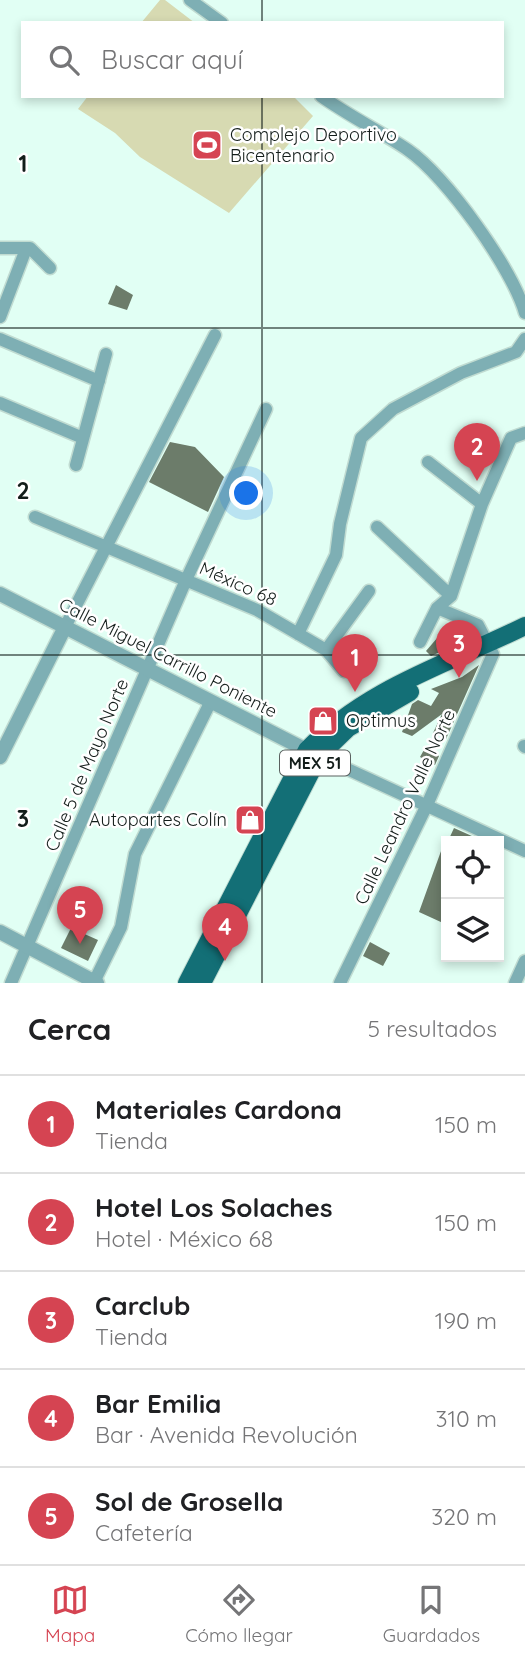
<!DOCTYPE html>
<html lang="es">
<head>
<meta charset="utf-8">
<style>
	:root { --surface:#fff; --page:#f6f6f6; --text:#202124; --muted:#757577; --line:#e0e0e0; --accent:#d54452 }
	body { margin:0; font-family:Quicksand,sans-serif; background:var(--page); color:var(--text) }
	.controls { position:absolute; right:21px; bottom:21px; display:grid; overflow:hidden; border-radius:0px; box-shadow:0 4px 10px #0003 }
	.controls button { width:63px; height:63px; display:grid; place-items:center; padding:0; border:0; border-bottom:2px solid var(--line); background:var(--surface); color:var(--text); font:35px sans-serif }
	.you { position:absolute; left:247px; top:494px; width:24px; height:24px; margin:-18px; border:5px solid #fff; border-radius:50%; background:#1a73e8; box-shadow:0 0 0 10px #1a73e833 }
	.badge { display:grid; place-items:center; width:46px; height:46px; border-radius:50%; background:var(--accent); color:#fff; font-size:23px; font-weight:700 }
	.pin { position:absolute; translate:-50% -58px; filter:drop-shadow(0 2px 4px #0008) }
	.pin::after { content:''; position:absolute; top:37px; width:24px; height:21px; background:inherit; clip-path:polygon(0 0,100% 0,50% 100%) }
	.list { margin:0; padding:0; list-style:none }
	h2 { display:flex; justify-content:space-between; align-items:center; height:91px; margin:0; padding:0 28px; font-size:30px }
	h2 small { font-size:23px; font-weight:400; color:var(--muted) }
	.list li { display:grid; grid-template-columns:46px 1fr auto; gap:21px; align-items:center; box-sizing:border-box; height:98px; padding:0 28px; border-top:2px solid var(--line) }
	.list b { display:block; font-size:26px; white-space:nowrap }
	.list p { margin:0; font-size:23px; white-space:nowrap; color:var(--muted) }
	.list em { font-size:23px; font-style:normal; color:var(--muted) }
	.icon { flex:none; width:38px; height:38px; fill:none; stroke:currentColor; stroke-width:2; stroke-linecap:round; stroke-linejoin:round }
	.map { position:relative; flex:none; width:525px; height:983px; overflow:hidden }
	.search { position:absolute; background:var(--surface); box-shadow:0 4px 10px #0003; left:21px; right:21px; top:21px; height:77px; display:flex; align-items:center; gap:18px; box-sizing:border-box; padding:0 24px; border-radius:0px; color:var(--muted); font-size:26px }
	.sheet { height:581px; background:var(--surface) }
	nav { display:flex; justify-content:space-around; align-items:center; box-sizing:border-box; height:98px; border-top:2px solid var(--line); background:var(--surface); font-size:19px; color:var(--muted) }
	nav a { display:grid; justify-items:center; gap:4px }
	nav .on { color:var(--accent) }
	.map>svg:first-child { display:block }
</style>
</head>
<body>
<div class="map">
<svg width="525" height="983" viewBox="0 0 525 983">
	<rect width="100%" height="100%" fill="#e1fff4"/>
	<!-- green -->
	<path fill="#d7dab2" d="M160,0H165L195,23H141Z
		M88,96H293L313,116L229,213L140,157L115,133L78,109Z"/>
	<!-- building -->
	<path fill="#6c7c6a" d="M116,285L133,295L127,310L108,304Z
		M170,442L195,447L224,477L208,512L149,482Z
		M459,627L470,631L474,637L431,656L426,651L438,637Z
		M479,665L446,739L433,733L442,714L412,736L402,732L412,704L418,700L431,706L439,693L431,689L462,677Z
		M425,748L439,756L435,765L420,757Z
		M454,828L483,841H448Z
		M445,840L446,917L443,923L419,912Z
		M71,928L98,940L88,961L61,948Z
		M370,942L390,953L383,966L363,956Z"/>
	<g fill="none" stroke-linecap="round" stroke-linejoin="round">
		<!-- minor casing -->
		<g stroke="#c0dbd1" stroke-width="15">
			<path id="minor" d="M190,0L222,23
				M321,96C349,116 380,131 408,150C446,176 512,268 525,313
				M0,248H30L50,268
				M0,317L26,249
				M0,339L99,381
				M0,403L83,438
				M428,462L482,504
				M76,465L106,354
				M35,517L257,610L326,650L344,671
				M377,527L451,596
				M65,627L215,335
				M298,634L336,555L340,524L361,438L393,409L461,373L516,352L525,339
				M420,642L437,608L451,596L482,504L511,438L525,433
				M326,650L369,591
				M524,746L525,747
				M319,756L525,851
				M94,982L121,927L135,854L211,701
				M11,983L186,580L266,409
				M340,983L427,805L493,654L478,625L437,608
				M515,983L525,961"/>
		</g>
		<!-- tertiary casing -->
		<g stroke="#c0dbd1" stroke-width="17">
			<path id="tertiary" d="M0,594L314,754
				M0,757L65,627
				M0,932L97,983"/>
		</g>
		<!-- primary casing -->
		<g stroke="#c0dbd1" stroke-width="20">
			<path id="primary" d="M187,983L307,750C366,688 450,663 525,626
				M202,983L319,756L348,728L410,692"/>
		</g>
		<!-- minor -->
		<use href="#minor" stroke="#7eafb4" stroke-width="12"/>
		<!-- tertiary -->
		<use href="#tertiary" stroke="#7eafb4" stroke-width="14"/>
		<!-- primary -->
		<use href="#primary" stroke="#136f76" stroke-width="18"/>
	</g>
	<!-- grid -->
	<path fill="none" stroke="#131d1a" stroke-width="2" stroke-opacity="0.55" d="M262,0V23M262,96V983M0,328H525M0,655H525"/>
	<!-- icons -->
	<defs>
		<g id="stadium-square" transform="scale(1.575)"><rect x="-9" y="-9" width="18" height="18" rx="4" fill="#d54452" stroke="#fff"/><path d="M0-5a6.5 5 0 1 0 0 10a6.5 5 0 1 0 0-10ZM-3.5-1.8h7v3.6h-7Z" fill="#fff"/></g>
		<g id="shop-square" transform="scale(1.575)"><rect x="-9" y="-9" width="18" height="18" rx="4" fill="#d54452" stroke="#fff"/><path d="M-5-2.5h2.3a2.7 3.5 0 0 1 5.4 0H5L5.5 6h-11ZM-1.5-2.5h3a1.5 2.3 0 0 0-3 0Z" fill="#fff"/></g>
	</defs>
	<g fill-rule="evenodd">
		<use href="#stadium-square" x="207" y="145"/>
		<use href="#shop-square" x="323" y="721"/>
		<use href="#shop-square" x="250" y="820"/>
	</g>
	<g text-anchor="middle" stroke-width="5" stroke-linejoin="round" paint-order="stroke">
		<!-- shield labels -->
		<rect fill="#fff" stroke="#5a615f" stroke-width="2" x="280" y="750.5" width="70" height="25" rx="5"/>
		<g font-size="16" font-weight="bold" fill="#131d1a">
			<text x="315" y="769">MEX 51</text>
		</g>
		<!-- poi labels -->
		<g font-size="18" fill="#131d1a" stroke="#fff" text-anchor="start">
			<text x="230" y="141">Complejo Deportivo<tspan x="230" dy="21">Bicentenario</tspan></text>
			<text x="346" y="727">Optimus</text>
			<text x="227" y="826" text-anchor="end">Autopartes Colín</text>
		</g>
		<!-- street labels -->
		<g font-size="18" fill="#131d1a" stroke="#fff">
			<text transform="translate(238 584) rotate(24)" y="6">México 68</text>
			<text transform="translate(168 658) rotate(27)" y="6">Calle Miguel Carrillo Poniente</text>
			<text transform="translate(87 765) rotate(-67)" y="6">Calle 5 de Mayo Norte</text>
			<text transform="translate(405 807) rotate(-65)" y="6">Calle Leandro Valle Norte</text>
		</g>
	</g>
	<g font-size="23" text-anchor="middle" font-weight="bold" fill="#131d1a" stroke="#fff" stroke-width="5" stroke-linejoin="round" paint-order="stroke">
		<text x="23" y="172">1</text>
		<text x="23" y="499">2</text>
		<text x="23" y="827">3</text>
	</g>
</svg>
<div class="controls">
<button><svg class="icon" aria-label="locate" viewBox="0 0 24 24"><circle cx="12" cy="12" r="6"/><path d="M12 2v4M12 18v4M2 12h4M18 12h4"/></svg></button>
<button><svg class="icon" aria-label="layers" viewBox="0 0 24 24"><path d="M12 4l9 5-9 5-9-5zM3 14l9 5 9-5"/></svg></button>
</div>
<div class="you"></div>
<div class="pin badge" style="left:355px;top:692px">1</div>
<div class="pin badge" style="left:477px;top:481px">2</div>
<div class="pin badge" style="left:459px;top:678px">3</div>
<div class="pin badge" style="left:225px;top:961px">4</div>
<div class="pin badge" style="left:80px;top:944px">5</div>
<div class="search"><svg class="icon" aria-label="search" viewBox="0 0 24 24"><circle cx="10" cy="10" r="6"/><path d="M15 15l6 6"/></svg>Buscar aquí</div>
</div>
<section class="sheet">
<h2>Cerca<small>5 resultados</small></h2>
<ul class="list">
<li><span class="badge">1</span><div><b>Materiales Cardona</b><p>Tienda</p></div><em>150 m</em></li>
<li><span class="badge">2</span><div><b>Hotel Los Solaches</b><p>Hotel · México 68</p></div><em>150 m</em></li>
<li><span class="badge">3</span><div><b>Carclub</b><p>Tienda</p></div><em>190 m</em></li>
<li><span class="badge">4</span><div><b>Bar Emilia</b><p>Bar · Avenida Revolución</p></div><em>310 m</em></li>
<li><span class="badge">5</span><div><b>Sol de Grosella</b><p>Cafetería</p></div><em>320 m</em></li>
</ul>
</section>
<nav>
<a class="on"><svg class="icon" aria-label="map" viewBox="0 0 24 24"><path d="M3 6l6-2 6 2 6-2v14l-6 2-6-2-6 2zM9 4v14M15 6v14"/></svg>Mapa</a>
<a><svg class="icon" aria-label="directions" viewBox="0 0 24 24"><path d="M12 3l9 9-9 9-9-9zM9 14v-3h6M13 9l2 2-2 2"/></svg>Cómo llegar</a>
<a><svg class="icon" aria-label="saved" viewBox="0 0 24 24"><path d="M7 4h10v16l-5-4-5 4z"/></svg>Guardados</a>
</nav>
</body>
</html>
